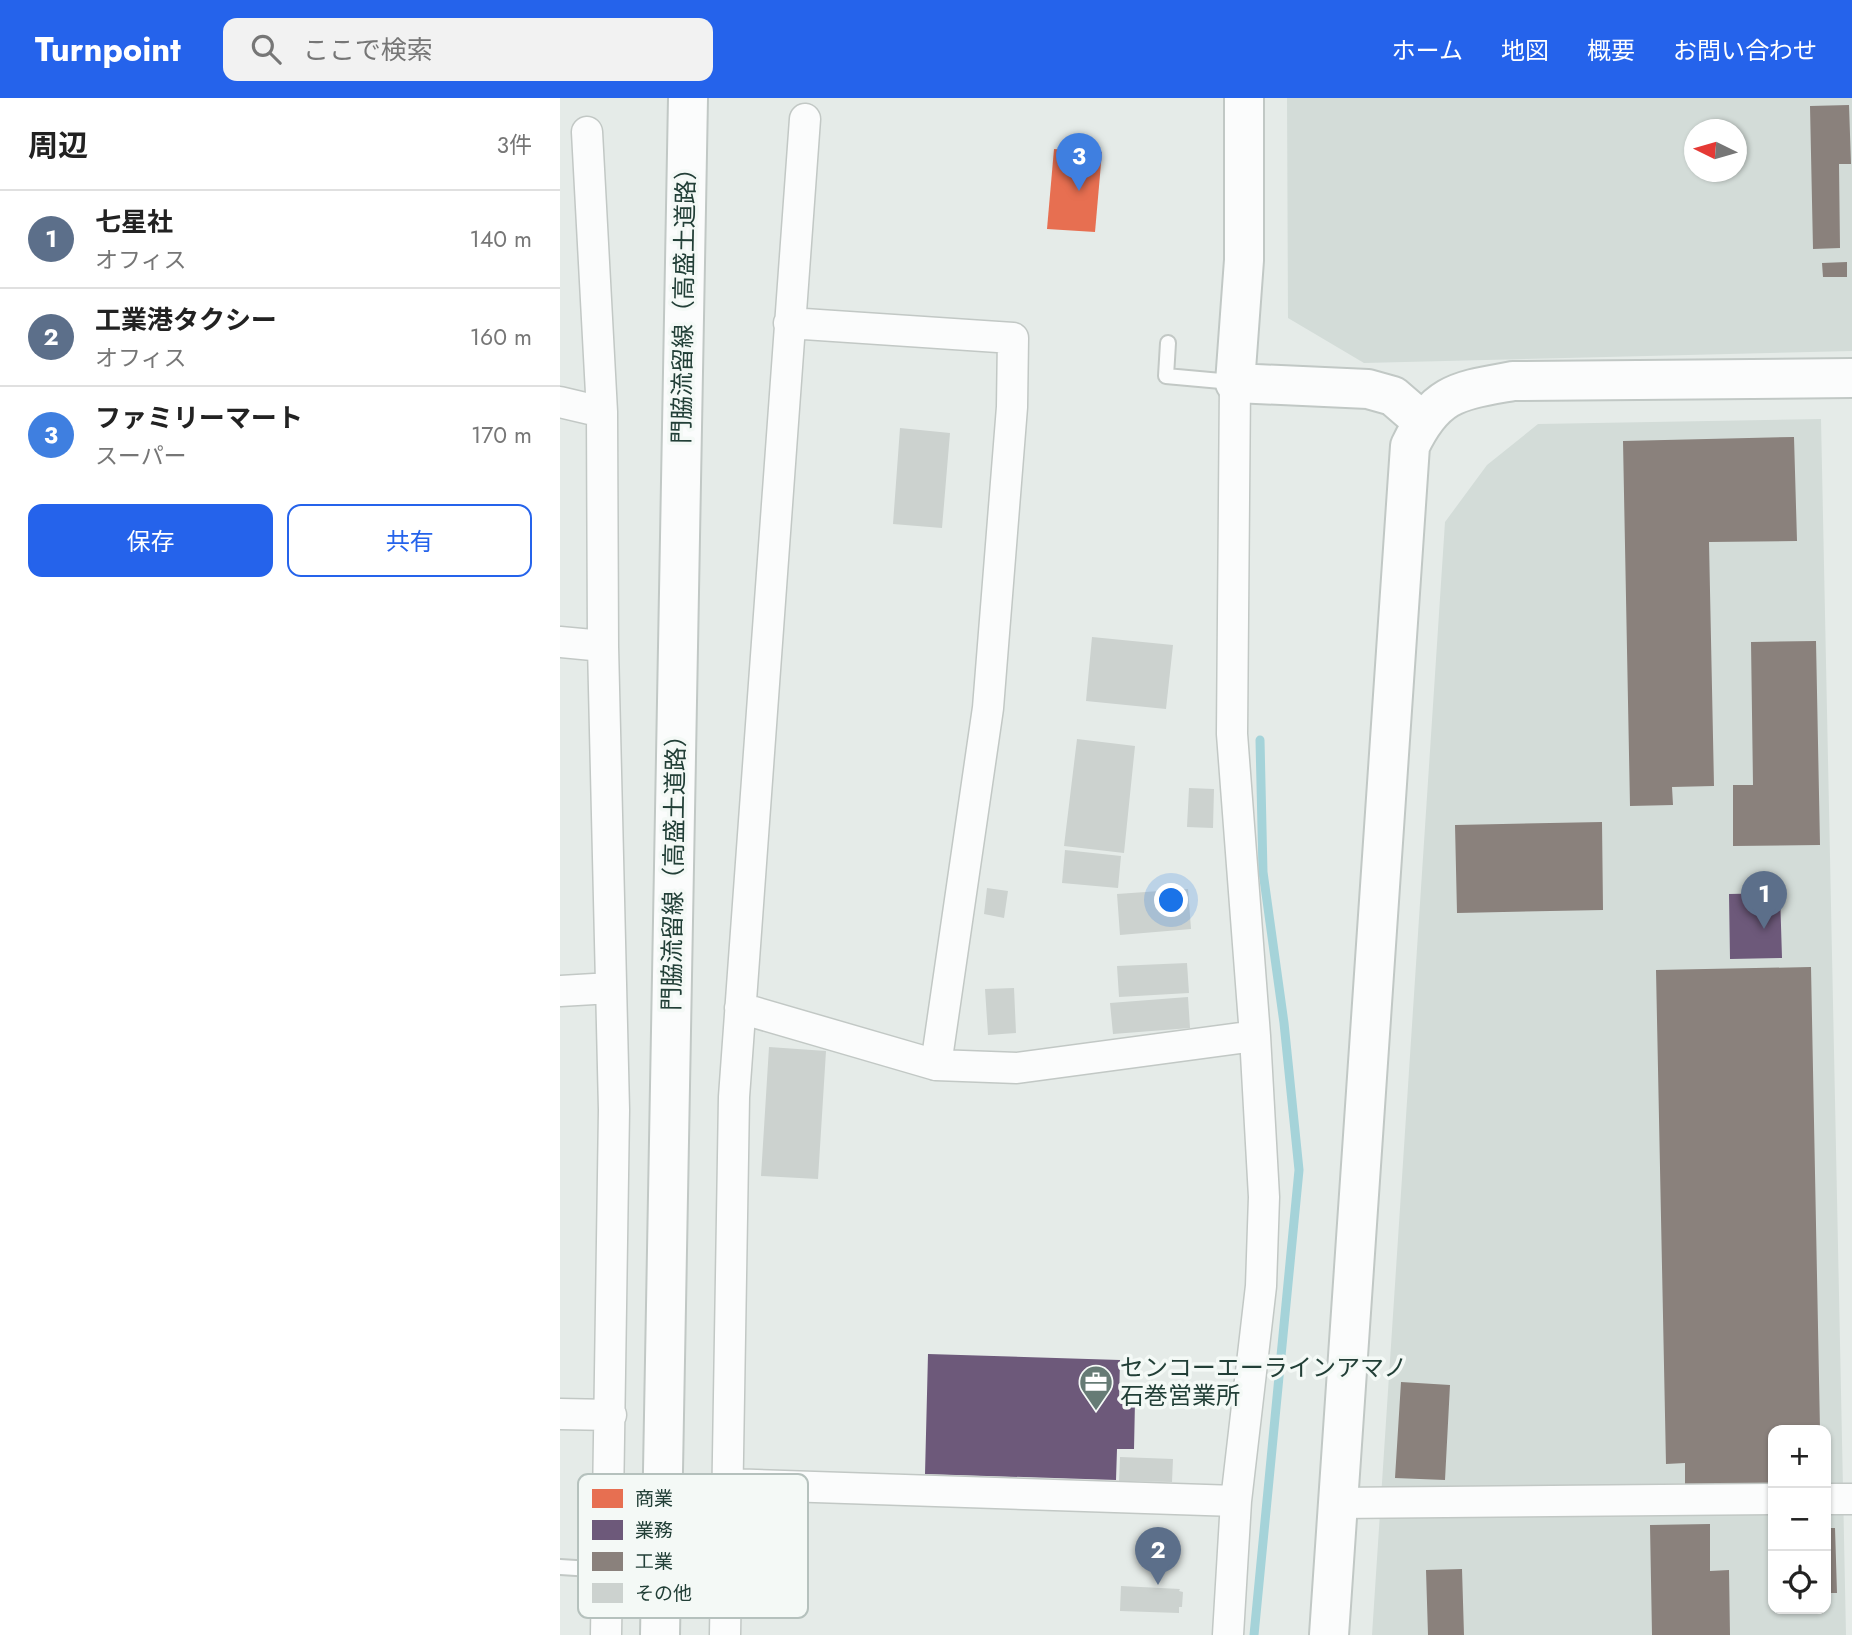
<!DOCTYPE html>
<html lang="ja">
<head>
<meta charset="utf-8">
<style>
	:root { --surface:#fff; --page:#f2f2f2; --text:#222; --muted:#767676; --line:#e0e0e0; --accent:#2563eb }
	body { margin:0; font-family:Jost,"Noto Sans JP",sans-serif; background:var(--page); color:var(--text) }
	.controls { position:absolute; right:21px; bottom:21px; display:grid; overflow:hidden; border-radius:14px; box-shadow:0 2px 5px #0004 }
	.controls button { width:63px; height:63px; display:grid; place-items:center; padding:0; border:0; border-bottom:2px solid var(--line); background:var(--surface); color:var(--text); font:35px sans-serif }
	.compass { position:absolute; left:1124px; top:21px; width:63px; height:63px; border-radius:50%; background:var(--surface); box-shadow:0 2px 5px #0004; rotate:275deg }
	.you { position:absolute; left:612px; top:803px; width:24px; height:24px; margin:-18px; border:5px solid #fff; border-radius:50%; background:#1a73e8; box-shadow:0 0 0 10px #1a73e833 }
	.badge { display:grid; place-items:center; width:46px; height:46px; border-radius:50%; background:var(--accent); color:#fff; font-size:23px; font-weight:700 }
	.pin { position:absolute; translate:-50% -58px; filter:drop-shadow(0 2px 4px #0008) }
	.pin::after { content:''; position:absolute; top:37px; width:24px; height:21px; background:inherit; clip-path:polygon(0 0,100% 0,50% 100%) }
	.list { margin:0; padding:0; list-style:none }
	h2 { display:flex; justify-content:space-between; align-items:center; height:91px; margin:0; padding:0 28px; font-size:30px }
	h2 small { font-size:23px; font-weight:400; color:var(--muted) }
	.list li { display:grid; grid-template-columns:46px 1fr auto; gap:21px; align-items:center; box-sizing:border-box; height:98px; padding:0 28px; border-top:2px solid var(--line) }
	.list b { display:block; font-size:26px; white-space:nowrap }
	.list p { margin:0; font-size:23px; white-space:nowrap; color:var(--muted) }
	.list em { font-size:23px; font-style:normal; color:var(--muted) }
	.actions { display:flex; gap:14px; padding:21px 28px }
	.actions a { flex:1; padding:16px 0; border:2px solid var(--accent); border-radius:14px; text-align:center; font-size:24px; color:var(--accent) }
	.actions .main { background:var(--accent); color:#fff }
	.icon { flex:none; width:38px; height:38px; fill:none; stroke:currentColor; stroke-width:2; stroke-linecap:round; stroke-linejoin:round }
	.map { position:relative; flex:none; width:1292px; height:1537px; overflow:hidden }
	header { display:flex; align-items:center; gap:42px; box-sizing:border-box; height:98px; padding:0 35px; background:var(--accent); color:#fff }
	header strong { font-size:33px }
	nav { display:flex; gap:38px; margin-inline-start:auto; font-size:24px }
	.search { width:490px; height:63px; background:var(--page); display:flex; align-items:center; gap:18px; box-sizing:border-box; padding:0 24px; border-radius:14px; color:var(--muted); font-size:26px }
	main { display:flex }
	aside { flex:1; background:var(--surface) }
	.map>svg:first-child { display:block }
</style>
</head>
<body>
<header>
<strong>Turnpoint</strong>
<div class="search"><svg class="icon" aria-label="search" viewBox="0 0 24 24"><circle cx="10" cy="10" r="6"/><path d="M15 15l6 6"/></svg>ここで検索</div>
<nav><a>ホーム</a><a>地図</a><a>概要</a><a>お問い合わせ</a></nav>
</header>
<main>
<aside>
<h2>周辺<small>3件</small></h2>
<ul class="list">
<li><span class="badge" style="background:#5c6f8a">1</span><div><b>七星社</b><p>オフィス</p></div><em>140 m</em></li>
<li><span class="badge" style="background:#5c6f8a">2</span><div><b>工業港タクシー</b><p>オフィス</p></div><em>160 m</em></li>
<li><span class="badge" style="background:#3f7fe0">3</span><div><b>ファミリーマート</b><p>スーパー</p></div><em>170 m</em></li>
</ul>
<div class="actions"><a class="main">保存</a><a>共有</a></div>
</aside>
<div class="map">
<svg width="1292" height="1537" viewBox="0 0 1292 1537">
	<rect width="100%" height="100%" fill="#e5ebe8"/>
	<!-- built -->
	<path fill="#d3dcd8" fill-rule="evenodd" d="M727,0H1292V253L804,265L728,220ZM1134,32H1176V74H1134Z
		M1261,321L1286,1537H812L885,424L927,367L978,326ZM1213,1332H1266V1511H1213Z"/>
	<!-- shops -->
	<path fill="#e76f51" d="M494,51L542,54L535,134L487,131Z"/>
	<!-- offices -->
	<path fill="#6d597a" d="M1220,795L1222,860L1170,861L1169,796Z
		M368,1256L560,1262L559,1303H575L574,1351H557L556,1382L365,1376Z"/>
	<!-- industry -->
	<path fill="#8a817c" d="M1289,7L1291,66H1279L1280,150L1253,151L1250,8Z
		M1287,164V179H1263L1262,165Z
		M1234,339L1237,443L1149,444L1154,688L1112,689L1113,707L1070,708L1063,343Z
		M1256,543L1260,747L1173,748V687H1193L1191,544Z
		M1042,724L1043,812L897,815L895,727Z
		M1251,869L1260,1332H1213V1386L1125,1388V1365L1106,1366L1096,872Z
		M841,1284L890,1287L885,1382L835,1380Z
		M1150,1426V1473L1169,1472L1170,1537H1092L1090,1427Z
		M1266,1430H1275L1277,1495H1266Z
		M902,1471L904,1537H868L866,1472Z"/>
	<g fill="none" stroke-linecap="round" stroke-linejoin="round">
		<!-- stream -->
		<path stroke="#a5d3d9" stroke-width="9" d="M694,1537L739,1072L724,925L703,774L700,642"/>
	</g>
	<!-- building -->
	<path fill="#ccd2cf" d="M340,330L390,335L382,430L333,426Z
		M532,539L613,547L606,611L526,603Z
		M517,641L575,648L564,755L504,748Z
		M629,690L654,691L653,730L627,729Z
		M505,752L561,758L558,790L502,785Z
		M427,790L448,793L444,820L424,816Z
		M628,791L631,831L560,837L557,796Z
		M627,865L629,895L559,899L557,868Z
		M454,890L456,935L428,937L425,891Z
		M628,899L630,930L553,936L550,905Z
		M209,949L266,953L258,1081L201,1078Z
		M560,1359L613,1361L612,1384L559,1383Z
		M561,1488L620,1491L619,1493L623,1494L622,1509H619V1515L560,1513Z"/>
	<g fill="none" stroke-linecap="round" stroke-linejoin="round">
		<!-- lane casing -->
		<g stroke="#c2c8c5" stroke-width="18">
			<path id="lane" d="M608,245L606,278L672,284
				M0,1469L47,1472"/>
		</g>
		<!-- street casing -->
		<g stroke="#c2c8c5" stroke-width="33">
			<path id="street" d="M27,34L42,314L43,548L54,1012L46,1537
				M229,225L453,240L452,309L428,610L376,967
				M0,304L42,314
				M0,544L43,548
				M0,893L51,890
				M180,910L376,967L457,970L695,938
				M0,1316L51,1317
				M167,1386L676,1403
				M1266,1401H1292
				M777,1405L1213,1401
				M165,1537L174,999L245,21
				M668,1537L676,1403L701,1188L704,1099L695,938L672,636L675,285"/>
		</g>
		<!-- secondary casing -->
		<g stroke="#c1c8c5" stroke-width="42">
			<path id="secondary" d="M684,0V162L675,285L808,291L833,298L862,323
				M100,1537L128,0
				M769,1537L850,348C876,294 898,293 953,283L1292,280"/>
		</g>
		<!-- lane -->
		<use href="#lane" stroke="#fbfcfc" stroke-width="14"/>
		<!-- street -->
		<use href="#street" stroke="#fbfcfc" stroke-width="30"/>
		<!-- secondary -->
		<use href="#secondary" stroke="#fbfcfc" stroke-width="38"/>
	</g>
	<!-- icons -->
	<defs>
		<g id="office-pin" transform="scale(1.75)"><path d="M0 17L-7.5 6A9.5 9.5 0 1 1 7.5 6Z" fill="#667b75" stroke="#f4f9f6"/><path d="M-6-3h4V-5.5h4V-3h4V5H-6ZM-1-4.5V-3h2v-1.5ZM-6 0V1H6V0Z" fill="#fff"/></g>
	</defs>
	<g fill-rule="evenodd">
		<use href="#office-pin" x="536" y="1284"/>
	</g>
	<g text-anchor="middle" stroke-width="7" stroke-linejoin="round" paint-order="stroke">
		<!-- street labels -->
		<g font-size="24" fill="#223f37" stroke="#f4f9f6">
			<text transform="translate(124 202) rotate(-89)" y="8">門脇流留線（高盛土道路）</text>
			<text transform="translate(114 769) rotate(-89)" y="8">門脇流留線（高盛土道路）</text>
		</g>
		<!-- poi labels -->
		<g font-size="24" fill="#223f37" stroke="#f4f9f6" text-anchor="start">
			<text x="560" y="1278">センコーエーラインアマノ<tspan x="560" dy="28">石巻営業所</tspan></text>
		</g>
	</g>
	<!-- legend -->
	<rect x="18" y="1376" width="230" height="144" rx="10" fill="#f4f9f6" stroke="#b5c1bd" stroke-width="2"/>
	<rect x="32" y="1391" width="31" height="19" fill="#e76f51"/>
	<rect x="32" y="1422" width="31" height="20" fill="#6d597a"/>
	<rect x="32" y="1454" width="31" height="19" fill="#8a817c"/>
	<rect x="32" y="1485" width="31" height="20" fill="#ccd2cf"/>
	<g font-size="19" fill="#223f37">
		<text x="75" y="1407">商業</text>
		<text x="75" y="1439">業務</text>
		<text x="75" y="1470">工業</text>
		<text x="75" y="1502">その他</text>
	</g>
</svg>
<div class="controls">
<button>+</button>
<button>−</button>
<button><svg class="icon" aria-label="locate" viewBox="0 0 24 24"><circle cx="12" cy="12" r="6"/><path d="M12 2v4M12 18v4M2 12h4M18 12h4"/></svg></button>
</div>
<svg class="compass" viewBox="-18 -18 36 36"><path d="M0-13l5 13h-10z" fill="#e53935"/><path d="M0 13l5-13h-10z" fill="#767676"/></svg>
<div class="you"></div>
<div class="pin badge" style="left:1204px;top:831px;background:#5c6f8a">1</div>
<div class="pin badge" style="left:598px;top:1487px;background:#5c6f8a">2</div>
<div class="pin badge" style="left:519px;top:93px;background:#3f7fe0">3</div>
</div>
</main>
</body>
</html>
